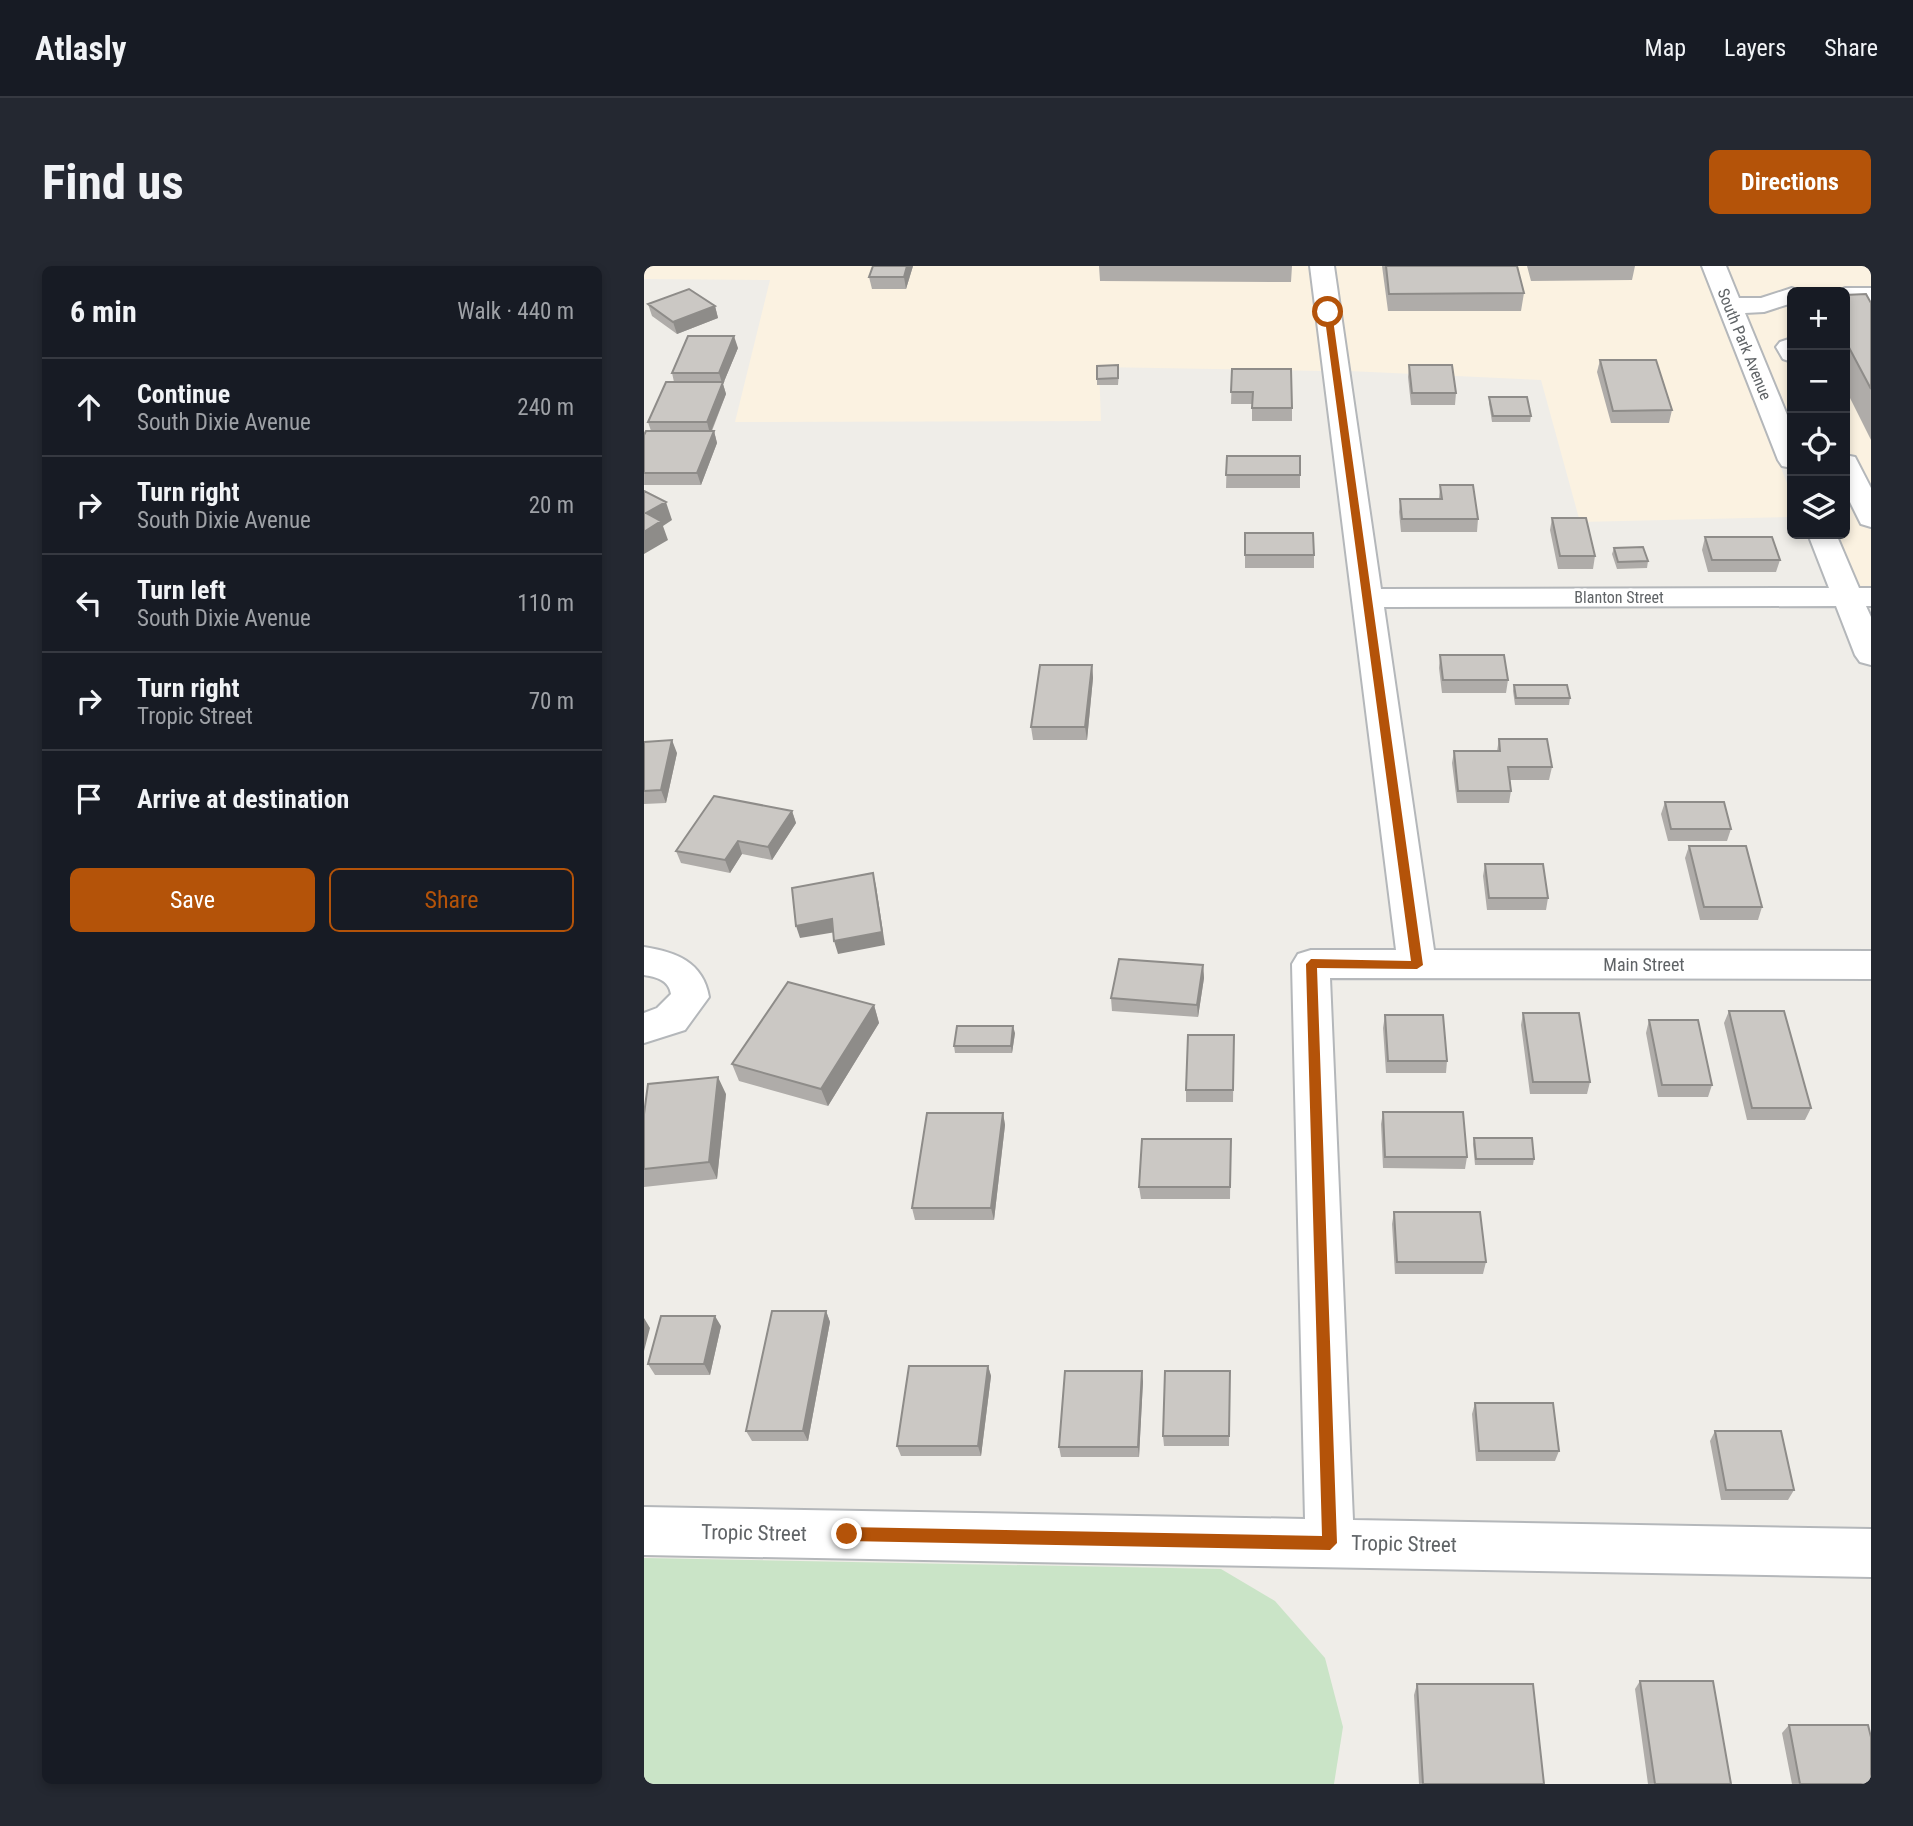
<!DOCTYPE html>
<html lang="en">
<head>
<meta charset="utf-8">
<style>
	:root { --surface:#171b24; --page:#242831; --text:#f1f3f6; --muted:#9ea1a6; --line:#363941; --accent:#b45309 }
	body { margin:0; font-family:"Roboto Condensed",sans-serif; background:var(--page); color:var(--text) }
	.controls { position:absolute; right:21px; top:21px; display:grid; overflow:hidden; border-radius:10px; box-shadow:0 4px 10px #0003 }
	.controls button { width:63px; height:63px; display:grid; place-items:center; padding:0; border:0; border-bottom:2px solid var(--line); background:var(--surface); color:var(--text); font:35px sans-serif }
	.stop { position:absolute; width:21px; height:21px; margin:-16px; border:5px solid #b45309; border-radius:50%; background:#fff }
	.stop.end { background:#b45309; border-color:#fff; box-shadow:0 2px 7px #0008 }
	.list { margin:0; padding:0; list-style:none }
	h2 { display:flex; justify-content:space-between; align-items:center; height:91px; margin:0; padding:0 28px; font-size:30px }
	h2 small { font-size:23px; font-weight:400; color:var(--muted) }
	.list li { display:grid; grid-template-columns:46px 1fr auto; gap:21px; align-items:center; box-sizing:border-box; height:98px; padding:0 28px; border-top:2px solid var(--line) }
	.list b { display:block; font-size:26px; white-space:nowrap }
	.list p { margin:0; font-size:23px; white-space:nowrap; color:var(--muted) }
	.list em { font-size:23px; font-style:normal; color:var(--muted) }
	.actions { display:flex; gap:14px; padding:21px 28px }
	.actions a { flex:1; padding:16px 0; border:2px solid var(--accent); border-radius:10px; text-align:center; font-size:24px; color:var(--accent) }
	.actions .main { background:var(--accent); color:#fff }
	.icon { flex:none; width:38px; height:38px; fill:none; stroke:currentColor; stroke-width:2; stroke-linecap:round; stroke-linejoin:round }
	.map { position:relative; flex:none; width:1227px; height:1518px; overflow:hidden; border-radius:10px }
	header { display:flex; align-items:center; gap:42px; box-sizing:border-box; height:98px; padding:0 35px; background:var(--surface); border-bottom:2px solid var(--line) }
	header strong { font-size:33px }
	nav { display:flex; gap:38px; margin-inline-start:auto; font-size:24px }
	.intro { display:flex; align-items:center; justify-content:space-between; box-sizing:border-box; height:168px; padding:0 42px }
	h1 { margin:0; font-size:49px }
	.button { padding:18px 32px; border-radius:10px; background:var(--accent); color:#fff; font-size:24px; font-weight:700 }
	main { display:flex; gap:42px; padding:0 42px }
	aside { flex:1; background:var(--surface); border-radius:10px; box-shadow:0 4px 10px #0003 }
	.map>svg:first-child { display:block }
</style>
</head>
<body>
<header>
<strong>Atlasly</strong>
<nav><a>Map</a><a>Layers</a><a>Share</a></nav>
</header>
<div class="intro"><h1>Find us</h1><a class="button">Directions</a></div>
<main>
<aside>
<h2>6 min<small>Walk · 440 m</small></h2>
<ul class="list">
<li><svg class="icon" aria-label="ahead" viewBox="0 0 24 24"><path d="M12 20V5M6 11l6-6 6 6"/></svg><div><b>Continue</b><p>South Dixie Avenue</p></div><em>240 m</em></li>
<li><svg class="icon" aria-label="right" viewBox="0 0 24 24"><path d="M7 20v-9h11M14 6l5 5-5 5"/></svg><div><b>Turn right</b><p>South Dixie Avenue</p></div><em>20 m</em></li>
<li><svg class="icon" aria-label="left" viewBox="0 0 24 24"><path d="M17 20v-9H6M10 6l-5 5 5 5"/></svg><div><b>Turn left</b><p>South Dixie Avenue</p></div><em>110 m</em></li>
<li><svg class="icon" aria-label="right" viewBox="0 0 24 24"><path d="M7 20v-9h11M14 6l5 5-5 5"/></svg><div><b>Turn right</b><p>Tropic Street</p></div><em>70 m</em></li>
<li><svg class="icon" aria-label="arrive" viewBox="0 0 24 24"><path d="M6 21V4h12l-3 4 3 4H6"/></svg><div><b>Arrive at destination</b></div></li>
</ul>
<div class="actions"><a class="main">Save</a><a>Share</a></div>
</aside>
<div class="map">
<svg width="1227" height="1518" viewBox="0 0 1227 1518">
	<rect width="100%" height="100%" fill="#efede8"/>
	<!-- commercial -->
	<path fill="#fbf2e1" d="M0,0H666L679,105L455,101L457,155L91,156L126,14L0,13Z
		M690,0H1058L1148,230V251L936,256L897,114L705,105Z
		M1082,0H1227V320H1213L1192,268H1201V26H1148V161Z"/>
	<!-- green -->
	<path fill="#cae4c7" d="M0,1292L577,1303L631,1335L681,1392L699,1461L690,1518H0Z"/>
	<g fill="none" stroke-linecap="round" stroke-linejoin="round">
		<!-- minor casing -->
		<g stroke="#b4b7ba" stroke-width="4">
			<path id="minor" d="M666,0H690L737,323L1185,322L1164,268H1192L1215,322H1227V340H1222L1227,351V399L1216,396L1211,389L1192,340L740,341L790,684L1227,685V713L686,712L709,1254L1227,1263V1311L0,1289V1241L661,1253L648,698L654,688L667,684H752Z
				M1058,0H1082L1095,32H1117L1148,22L1158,26H1148V37L1120,46L1101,47L1148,161V202L1138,200L1134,194Z
				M1201,22H1227V36H1201V26H1191Z
				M1145,73L1148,74V96L1139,93L1132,81L1136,76Z
				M1201,189L1211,191L1227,222V261L1217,258L1201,226Z
				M0,681C32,686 59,696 65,731L41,764L0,777V747L13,742L27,728C25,714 12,711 0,709Z"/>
		</g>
		<!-- minor -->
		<use href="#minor" fill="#fff" fill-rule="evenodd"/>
	</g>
	<!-- wall -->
	<path fill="#afaca9" d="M229,0H269L262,23H228L225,11Z
		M455,0H648L647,16L456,15Z
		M738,0H873L880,27L877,45H744Z
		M883,0H991L988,14L887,15Z
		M1201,29L1227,37V174L1201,122Z
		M4,38L71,40L74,52L33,68L8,50Z
		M94,82L79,118L82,128L68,165H70L73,177L57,219H0V169L7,165L4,156L30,116L28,107Z
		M956,94L1028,144L1025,157H967L953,106Z
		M765,99L812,127L811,139H767L764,111Z
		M588,103L648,142V155H608V138H587Z
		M475,106L474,119H453V113Z
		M845,131L887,150L886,156H848L845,137Z
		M583,190L656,209V222H582Z
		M796,219L834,253L833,266H757L755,246L756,233H795Z
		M908,252L951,290L949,303H914L906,264Z
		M601,267L670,289V302H601Z
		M1061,271L1136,294L1132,306H1064L1058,284Z
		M970,282L1004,295L1003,302L973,303L968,288Z
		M796,389L864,414L862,427H798L795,402Z
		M448,399L449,412L443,474H389L387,461Z
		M870,419L926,432L925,439H871L869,425Z
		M855,473L908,501L905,514H866L867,525L865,537H813L808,497L810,485H853Z
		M0,476L33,487L22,537L0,538Z
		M1021,536L1087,563L1083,575H1024L1017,548Z
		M148,545L152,557L128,594L98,588L86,607L37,597L32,585Z
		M1045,580L1118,641L1114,654H1056L1041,592Z
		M841,598L904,632L902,644H843L839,610Z
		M559,699L560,712L554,751L468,745L467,732Z
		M230,739L235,757L184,840L95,815L88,798Z
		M1085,745L1167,842L1161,854H1103L1080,757Z
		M879,747L946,816L943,828H886L877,759Z
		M741,749L803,795L802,807H742L739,762Z
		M1005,754L1068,819L1064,831H1014L1002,767Z
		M371,767L368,787H311L310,780Z
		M590,769L589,836H542V824Z
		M82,828L73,913L0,921V848Z
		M739,846L823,891L821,903L739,902L737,858Z
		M359,847L361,859L350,954H271L268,942Z
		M830,872L890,893L889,899H831L829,878Z
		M587,873L586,933H497L495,921Z
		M750,946L842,996L839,1008H751L748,958Z
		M182,1045L186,1056L164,1175H108L102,1165Z
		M77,1060L66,1109H11L4,1098Z
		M344,1100L347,1110L337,1190H257L253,1180Z
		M586,1105L585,1180H520L519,1170Z
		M499,1115L495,1191H417L415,1181Z
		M831,1137L915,1185L911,1195H832L828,1148Z
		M1071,1165L1150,1224L1144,1234H1077L1066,1175Z
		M996,1415L1087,1518H1004L991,1423Z
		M773,1418L900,1518H775L770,1429Z
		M1145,1459L1227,1518H1148L1138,1467Z"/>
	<!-- shaded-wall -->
	<path fill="#8e8c89" d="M263,0H269L262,23L260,11Z
		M71,40L74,52L33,68L29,56Z
		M90,70L94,82L79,118L82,128L66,168L63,156L78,117L75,107Z
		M70,165L73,177L57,219L53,207Z
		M22,236L28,254L19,260L24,274L0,288V266L2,247Z
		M448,399L449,412L443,474L441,461Z
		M28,474L33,487L22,537L17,524Z
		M148,545L152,557L128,594L124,581Z
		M94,575L98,588L86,607L81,594Z
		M229,607L232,620L241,679L194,688L190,675Z
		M188,653L192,666L156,672L152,660Z
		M559,699L560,712L554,751L553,739Z
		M230,739L235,757L184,840L177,823Z
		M369,760L371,767L368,787L367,780Z
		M74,811L82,828L73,913L65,896Z
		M359,847L361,859L350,954L347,942Z
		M182,1045L186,1056L164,1175L159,1165Z
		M71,1050L77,1060L66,1109L60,1098Z
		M0,1052L6,1062L0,1085Z
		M344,1100L347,1110L337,1190L334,1180Z
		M498,1105L499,1115L495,1191L494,1181Z"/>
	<!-- building -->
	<path fill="#cbc8c4" stroke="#8e8c89" stroke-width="2" d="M229,0H263L260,11H225Z
		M742,0H873L880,27L745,28Z
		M45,23L71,40L29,56L4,38Z
		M1222,28L1227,37V123L1201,74V29Z
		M44,70H90L75,107H28Z
		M956,94H1012L1028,144L969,145Z
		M474,99V112L453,113V100Z
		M765,99H808L812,127H768Z
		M588,103H647L648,142H608L609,126H587Z
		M22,116H79L63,156H4Z
		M845,131H883L887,150H849Z
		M2,165H70L53,207H0V169Z
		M583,190H656V209H582Z
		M796,219H829L834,253H758L756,233H798Z
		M0,225L22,236L2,247L17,255L0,266Z
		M908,252H942L951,290H916Z
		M601,267H669L670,289H601Z
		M1061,271H1128L1136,294H1068Z
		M999,281L1004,295L974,296L970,282Z
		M796,389H860L864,414H799Z
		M396,399H448L441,461H387Z
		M870,419H923L926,432H872Z
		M855,473H903L908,501H864L867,525H814L810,485H856Z
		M28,474L17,524L0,525V476Z
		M70,530L148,545L124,581L94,575L81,594L32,585Z
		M1021,536H1080L1087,563H1027Z
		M1045,580H1102L1118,641H1060Z
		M841,598H899L904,632H845Z
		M229,607L238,666L190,675L188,653L152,660L148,622Z
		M475,693L559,699L553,739L467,732Z
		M144,716L230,739L177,823L88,798Z
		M1085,745H1140L1167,842H1108Z
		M879,747H935L946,816H889Z
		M741,749H799L803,795H744Z
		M1005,754H1054L1068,819H1018Z
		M313,760H369L367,780H310Z
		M544,769H590L589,824H542Z
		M74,811L65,896L0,903V848L4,818Z
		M739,846H819L823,891H741Z
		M283,847H359L347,942H268Z
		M830,872H888L890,893H832Z
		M498,873H587L586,921H495Z
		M750,946H836L842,996H753Z
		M128,1045H182L159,1165H102Z
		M17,1050H71L60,1098H4Z
		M265,1100H344L334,1180H253Z
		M421,1105H498L494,1181H415Z
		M521,1105H586L585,1170H519Z
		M831,1137H909L915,1185H835Z
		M1071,1165H1137L1150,1224H1082Z
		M996,1415H1069L1087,1518H1011Z
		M773,1418H889L900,1518H779Z
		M1145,1459H1224L1227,1471V1518H1156Z"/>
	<!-- route -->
	<path fill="#b45309" d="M684,44L688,46L779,699L773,703L673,702L693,1277L686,1284L203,1275L196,1268L203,1261L678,1270L662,698L667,693L767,695L680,46Z"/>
	<g text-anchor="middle" stroke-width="5" stroke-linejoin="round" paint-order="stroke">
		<!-- far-street labels -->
		<g font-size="16" fill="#5f6366" stroke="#fff">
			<text transform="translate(1101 78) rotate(68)" y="6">South Park Avenue</text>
			<text x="975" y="337">Blanton Street</text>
		</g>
		<!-- street labels -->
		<g font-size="18" fill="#5f6366" stroke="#fff">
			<text x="1000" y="705">Main Street</text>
		</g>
		<!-- near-street labels -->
		<g font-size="21" fill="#5f6366" stroke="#fff">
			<text transform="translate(110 1267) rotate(1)" y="7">Tropic Street</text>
			<text transform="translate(760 1278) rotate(1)" y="7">Tropic Street</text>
		</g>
	</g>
</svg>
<div class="controls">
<button>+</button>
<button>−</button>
<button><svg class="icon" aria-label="locate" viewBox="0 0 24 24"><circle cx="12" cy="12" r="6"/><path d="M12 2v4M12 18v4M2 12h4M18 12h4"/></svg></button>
<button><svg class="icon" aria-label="layers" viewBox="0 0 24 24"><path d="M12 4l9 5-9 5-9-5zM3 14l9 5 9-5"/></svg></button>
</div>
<div class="stop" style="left:684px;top:46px"></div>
<div class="stop end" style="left:203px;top:1268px"></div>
</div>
</main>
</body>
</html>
